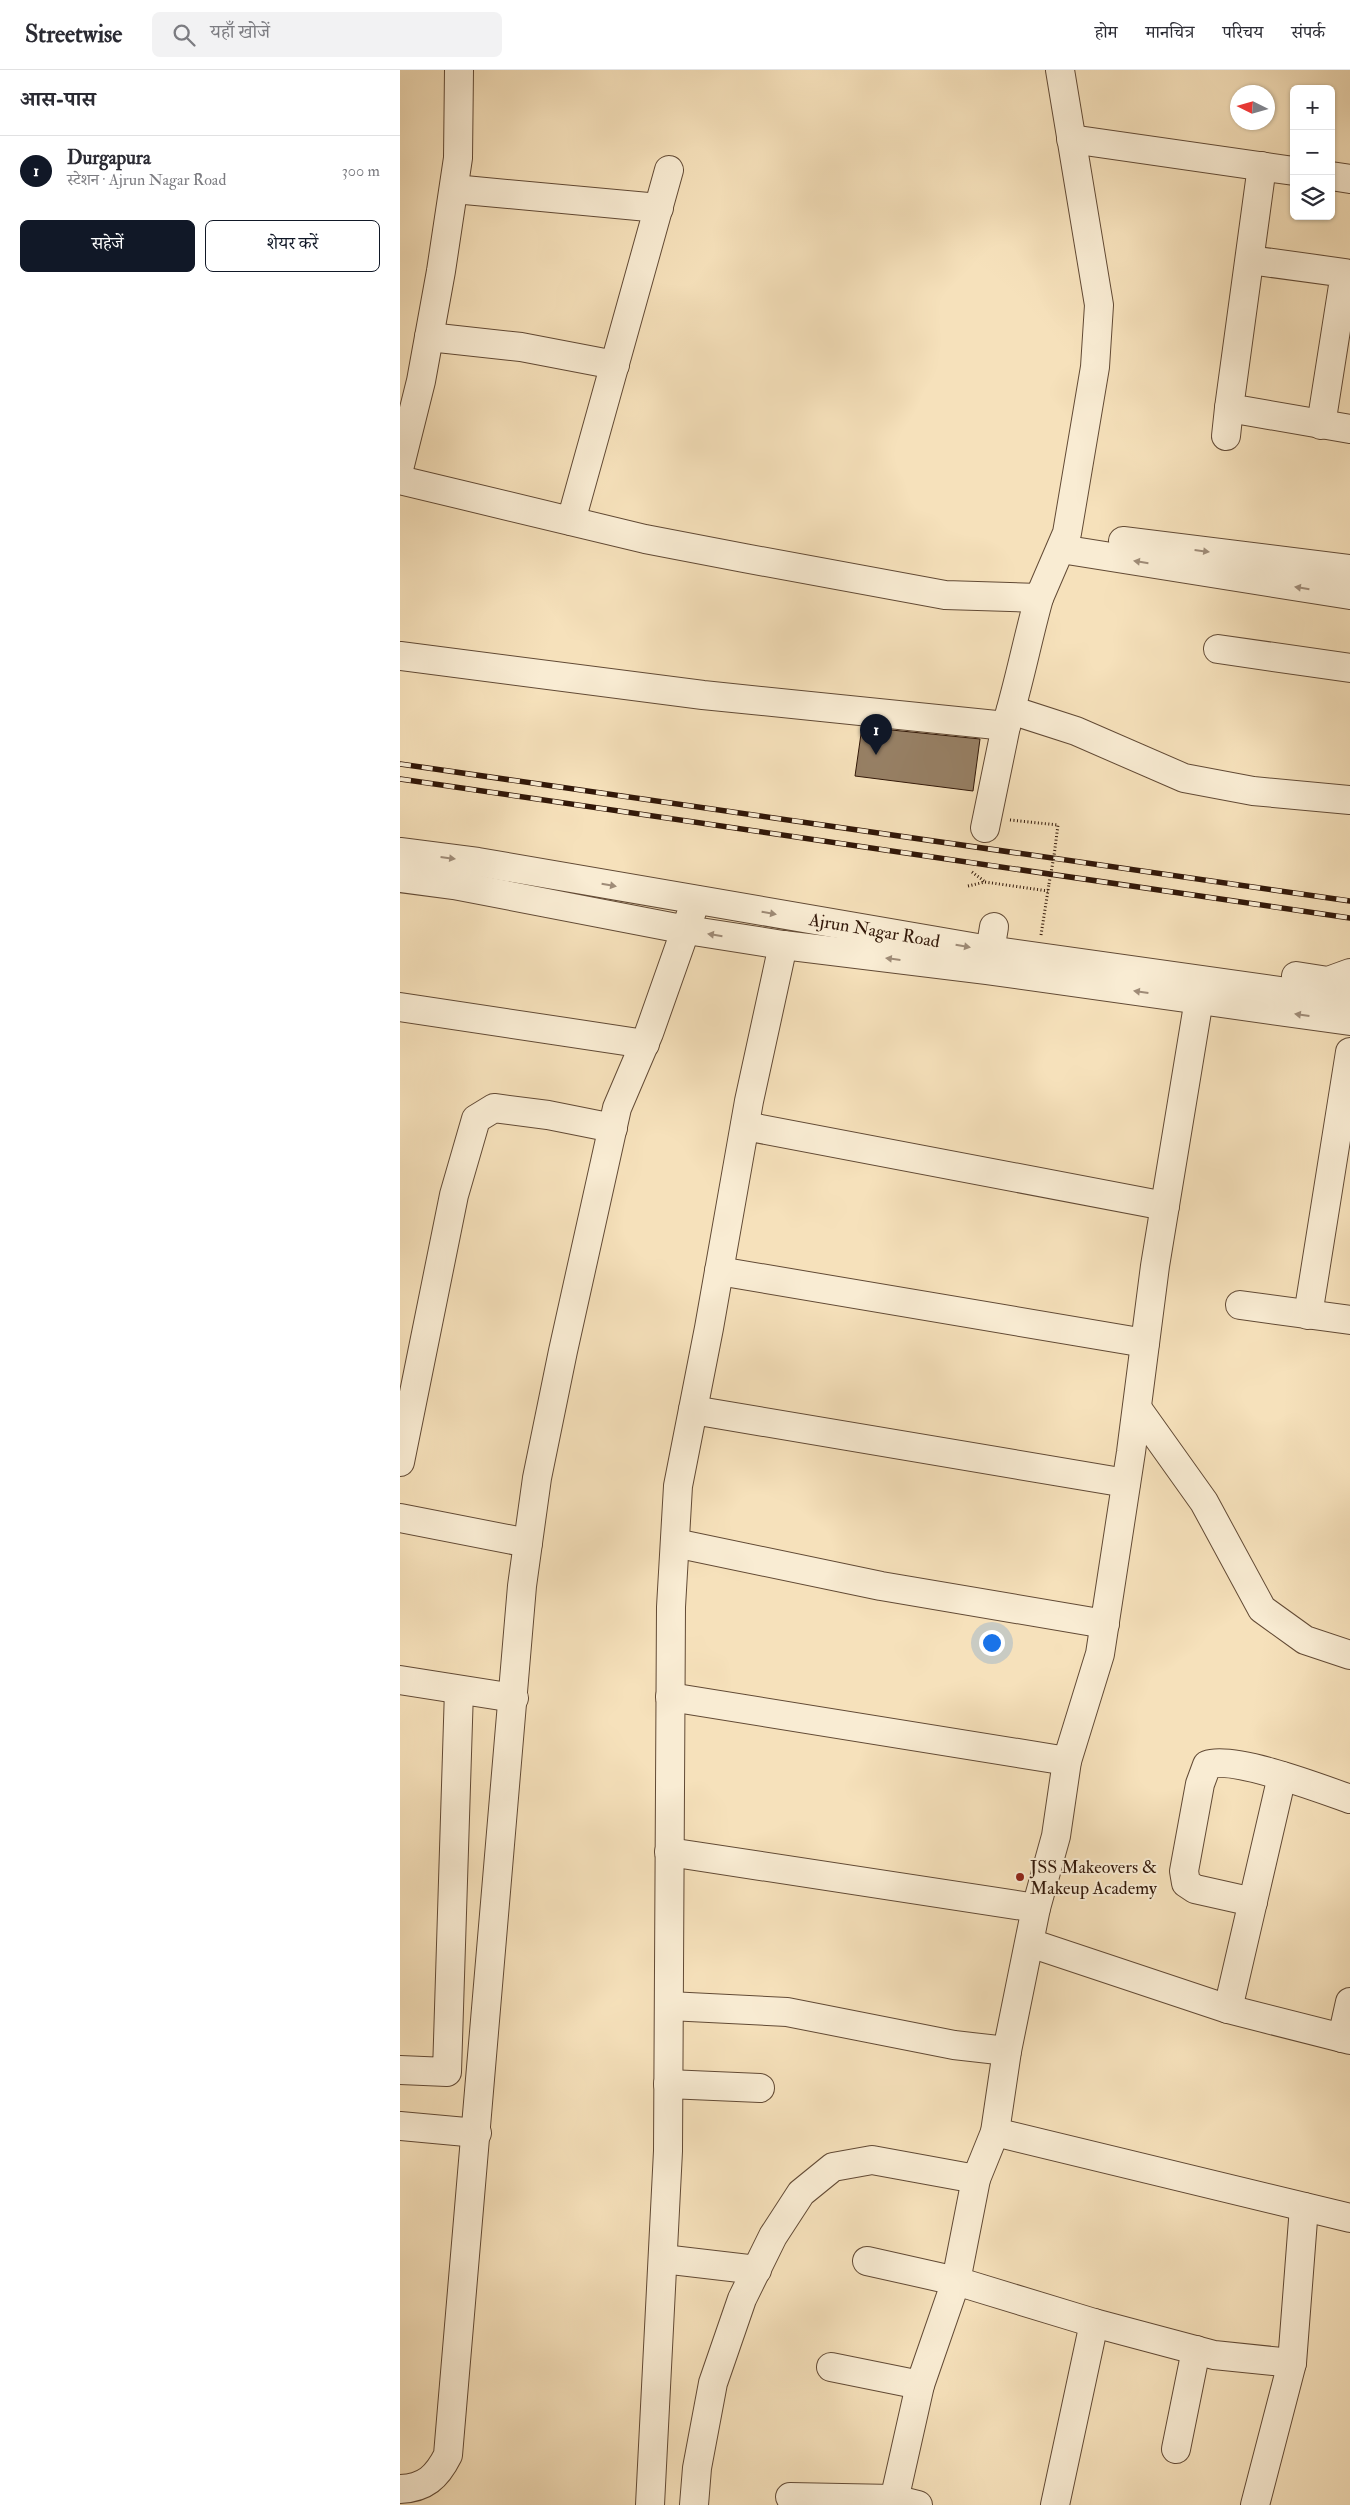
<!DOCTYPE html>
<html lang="hi">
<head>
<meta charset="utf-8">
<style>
	:root { --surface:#fff; --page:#f2f2f3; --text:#2b2b33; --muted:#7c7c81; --line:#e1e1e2; --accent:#111827 }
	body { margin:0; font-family:"IM FELL Double Pica","Noto Serif Devanagari",serif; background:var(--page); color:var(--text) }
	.controls { position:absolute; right:15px; top:15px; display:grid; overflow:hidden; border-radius:8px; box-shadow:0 1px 4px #0004 }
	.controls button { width:45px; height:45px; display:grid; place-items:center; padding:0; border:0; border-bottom:1px solid var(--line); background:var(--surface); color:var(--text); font:25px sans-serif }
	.compass { position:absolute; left:830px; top:15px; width:45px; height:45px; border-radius:50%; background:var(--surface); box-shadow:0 1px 4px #0004; rotate:275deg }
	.you { position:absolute; left:591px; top:1572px; width:18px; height:18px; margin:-12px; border:4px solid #fff; border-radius:50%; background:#1a73e8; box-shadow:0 0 0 8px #1a73e833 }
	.badge { display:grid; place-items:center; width:32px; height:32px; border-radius:50%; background:var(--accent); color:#fff; font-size:16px; font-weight:700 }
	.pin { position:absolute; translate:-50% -41px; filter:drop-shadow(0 1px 2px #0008) }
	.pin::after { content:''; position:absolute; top:26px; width:18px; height:15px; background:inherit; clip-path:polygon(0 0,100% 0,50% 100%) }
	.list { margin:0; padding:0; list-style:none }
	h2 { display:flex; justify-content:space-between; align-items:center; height:65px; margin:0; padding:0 20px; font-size:21px }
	h2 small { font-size:16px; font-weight:400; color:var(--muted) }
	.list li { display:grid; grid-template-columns:32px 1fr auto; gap:15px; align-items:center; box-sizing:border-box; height:70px; padding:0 20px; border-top:1px solid var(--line) }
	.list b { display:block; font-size:19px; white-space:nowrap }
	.list p { margin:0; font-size:16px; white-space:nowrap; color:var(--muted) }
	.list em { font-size:16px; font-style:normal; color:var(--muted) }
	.actions { display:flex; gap:10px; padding:15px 20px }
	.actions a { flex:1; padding:11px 0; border:1px solid var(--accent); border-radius:8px; text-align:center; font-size:18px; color:var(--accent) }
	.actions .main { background:var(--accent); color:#fff }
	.icon { flex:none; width:28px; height:28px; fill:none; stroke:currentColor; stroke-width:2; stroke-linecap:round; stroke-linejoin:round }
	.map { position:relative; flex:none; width:950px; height:2435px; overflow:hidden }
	header { display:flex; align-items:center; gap:30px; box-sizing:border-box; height:70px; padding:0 25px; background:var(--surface); border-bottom:1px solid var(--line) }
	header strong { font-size:24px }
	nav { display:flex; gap:28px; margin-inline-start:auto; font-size:18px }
	.search { width:350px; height:45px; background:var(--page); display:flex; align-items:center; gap:12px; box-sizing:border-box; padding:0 18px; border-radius:8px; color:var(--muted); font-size:19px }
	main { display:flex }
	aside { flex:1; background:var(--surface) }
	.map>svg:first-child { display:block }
</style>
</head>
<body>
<header>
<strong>Streetwise</strong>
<div class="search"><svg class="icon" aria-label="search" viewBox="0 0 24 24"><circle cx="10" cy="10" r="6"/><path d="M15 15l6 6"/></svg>यहाँ खोजें</div>
<nav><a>होम</a><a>मानचित्र</a><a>परिचय</a><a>संपर्क</a></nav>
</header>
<main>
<aside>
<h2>आस-पास<small></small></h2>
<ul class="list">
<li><span class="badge">1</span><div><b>Durgapura</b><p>स्टेशन · Ajrun Nagar Road</p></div><em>300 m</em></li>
</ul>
<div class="actions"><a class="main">सहेजें</a><a>शेयर करें</a></div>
</aside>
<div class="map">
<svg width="950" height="2435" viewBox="0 0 950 2435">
	<rect width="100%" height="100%" fill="#f6e1bb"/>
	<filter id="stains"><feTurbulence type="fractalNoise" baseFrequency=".004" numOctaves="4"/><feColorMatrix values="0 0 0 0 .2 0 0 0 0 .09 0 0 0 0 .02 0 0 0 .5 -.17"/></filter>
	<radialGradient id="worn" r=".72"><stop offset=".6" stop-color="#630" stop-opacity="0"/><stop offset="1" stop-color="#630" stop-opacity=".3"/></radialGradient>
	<!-- building -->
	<path fill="#978065" stroke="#311708" d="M462,657L580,669L573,721L455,706Z"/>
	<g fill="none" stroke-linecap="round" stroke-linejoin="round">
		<!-- minor casing -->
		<g stroke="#624a35" stroke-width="30">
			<g id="minor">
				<path d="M671,69L894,101"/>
				<path d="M862,96L829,338L950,359"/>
				<path d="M931,106L950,109"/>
				<path d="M54,119L259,138"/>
				<path d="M850,190L945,203L921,355"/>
				<path d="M29,267L121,277L215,295"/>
				<path d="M826,366L829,338"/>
				<path d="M0,395L21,311L41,201L58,88L59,0"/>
				<path d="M0,410L245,469L344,488L545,525L639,528L667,463L695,297L699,235L660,0"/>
				<path d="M171,451L269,100"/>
				<path d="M723,471L950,499"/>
				<path d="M661,479L950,525"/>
				<path d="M818,579L950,598"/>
				<path d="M0,586L303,625L606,656C619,614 627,571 639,528"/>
				<path d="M611,640L676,661L784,708L853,721L950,730"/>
				<path d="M585,758L606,656"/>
				<path id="s1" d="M0,782L78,792L589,880L950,931"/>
				<path d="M0,808L54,815L287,860L383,875L587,900L950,951"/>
				<path d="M587,899L594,857"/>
				<path d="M896,906L928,911L950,903"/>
				<path d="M0,937L245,974"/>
				<path d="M345,1056L765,1136"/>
				<path d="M319,1201L745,1273"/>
				<path d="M840,1235L950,1250"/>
				<path d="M908,1245L950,982"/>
				<path d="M737,1338L804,1432L862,1539L905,1570L950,1585"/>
				<path d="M293,1340L726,1413"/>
				<path d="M0,1392L54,1125L76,1049L94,1038L148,1045L213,1058"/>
				<path d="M0,1448L128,1473"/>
				<path d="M275,1473L481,1516L705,1554"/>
				<path d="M0,1610L114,1628"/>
				<path d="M270,1627L667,1691"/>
				<path d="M269,1782L636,1838"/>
				<path d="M853,1832L795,1819L786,1813L784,1801L800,1714L807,1695C833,1685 922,1719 950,1729"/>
				<path d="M630,1873L828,1939L950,1970"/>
				<path d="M269,1936L387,1942L554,1975L607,1981"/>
				<path d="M828,1939L882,1706"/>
				<path d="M942,1968L950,1932"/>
				<path d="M0,2000L47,2002L59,1620"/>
				<path d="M268,2014L360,2018"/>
				<path d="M0,2056L77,2063"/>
				<path d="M595,2062L950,2148"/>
				<path d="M263,2189L357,2200"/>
				<path d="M467,2191L556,2211L694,2253L814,2285L892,2293L855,2435"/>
				<path d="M892,2293L904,2137"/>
				<path d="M431,2297L520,2315"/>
				<path d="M776,2379L796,2280"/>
				<path d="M0,2419C25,2418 37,2407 48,2385L122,1516L137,1408L163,1281L217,1038L249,963L296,830"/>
				<path d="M390,2427L494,2429L518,2435"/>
				<path d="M250,2435L268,2081L271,1537L278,1416L309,1258L349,1031L383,875"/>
				<path d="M294,2435L297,2398L313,2313L342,2229L373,2166L401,2123L433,2097L472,2090L576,2109"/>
				<path d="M493,2435L520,2315L556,2211L576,2109L595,2062L607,1981L636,1838L656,1766L667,1691L700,1584L731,1382L755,1196L802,911"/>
				<path d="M655,2435L694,2253"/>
			</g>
		</g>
		<!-- path -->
		<path stroke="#311708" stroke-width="3" stroke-dasharray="1 2.5" stroke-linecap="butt" d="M610,750L658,755L654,786
			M572,802L584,811
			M568,816L585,812L648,821
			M641,865L649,814"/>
		<!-- minor -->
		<use href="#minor" stroke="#f9ecd3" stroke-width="28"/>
		<!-- rail casing -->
		<g stroke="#311708" stroke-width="5.5">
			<path id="rail" d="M0,694L950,831
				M0,709L950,848"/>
		</g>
		<!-- rail -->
		<use href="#rail" stroke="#f9ecd3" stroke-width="4" stroke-dasharray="11" stroke-linecap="butt"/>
		<!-- path-bridge -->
		<path stroke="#311708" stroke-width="3" stroke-dasharray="1 2.5" stroke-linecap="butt" d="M649,814L654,786"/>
	</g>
	<!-- one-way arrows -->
	<defs><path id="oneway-solid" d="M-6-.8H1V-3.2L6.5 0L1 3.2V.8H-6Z" transform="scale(1.25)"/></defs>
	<g fill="#9f8c78">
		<use href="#oneway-solid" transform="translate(802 481) rotate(7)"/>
		<use href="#oneway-solid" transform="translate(741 492) rotate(-171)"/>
		<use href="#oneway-solid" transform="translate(902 518) rotate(-171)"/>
		<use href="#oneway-solid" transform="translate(48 788) rotate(7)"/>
		<use href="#oneway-solid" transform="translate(209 815) rotate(10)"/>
		<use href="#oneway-solid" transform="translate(369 843) rotate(10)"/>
		<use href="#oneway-solid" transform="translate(315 865) rotate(-171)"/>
		<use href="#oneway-solid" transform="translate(563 876) rotate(10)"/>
		<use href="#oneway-solid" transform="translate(493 889) rotate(-173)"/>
		<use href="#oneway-solid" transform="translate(741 922) rotate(-172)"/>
		<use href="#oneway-solid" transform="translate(902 945) rotate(-172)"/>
	</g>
	<!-- markers -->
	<circle fill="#8f2418" stroke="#f9ecd3" stroke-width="2" cx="620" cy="1807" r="5"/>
	<g text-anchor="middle" stroke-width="4" stroke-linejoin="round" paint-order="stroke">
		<!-- street labels -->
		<g font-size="18" fill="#311708" stroke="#f9ecd3">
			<text dy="6" stroke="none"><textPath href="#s1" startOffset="481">Ajrun Nagar Road</textPath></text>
		</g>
		<!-- poi labels -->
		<g font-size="18" fill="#311708" stroke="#f9ecd3" text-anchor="start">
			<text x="630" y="1803">JSS Makeovers &amp;<tspan x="630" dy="21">Makeup Academy</tspan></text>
		</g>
	</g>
	<rect width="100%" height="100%" filter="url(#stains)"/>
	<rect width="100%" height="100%" fill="url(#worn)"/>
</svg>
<div class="controls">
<button>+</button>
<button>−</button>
<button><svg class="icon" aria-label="layers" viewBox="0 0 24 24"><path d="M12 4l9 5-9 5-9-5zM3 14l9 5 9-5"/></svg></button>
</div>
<svg class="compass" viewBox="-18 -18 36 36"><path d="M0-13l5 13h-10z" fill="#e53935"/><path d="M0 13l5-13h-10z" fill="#7c7c81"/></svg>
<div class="you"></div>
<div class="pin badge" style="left:476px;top:685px">1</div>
</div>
</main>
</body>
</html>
